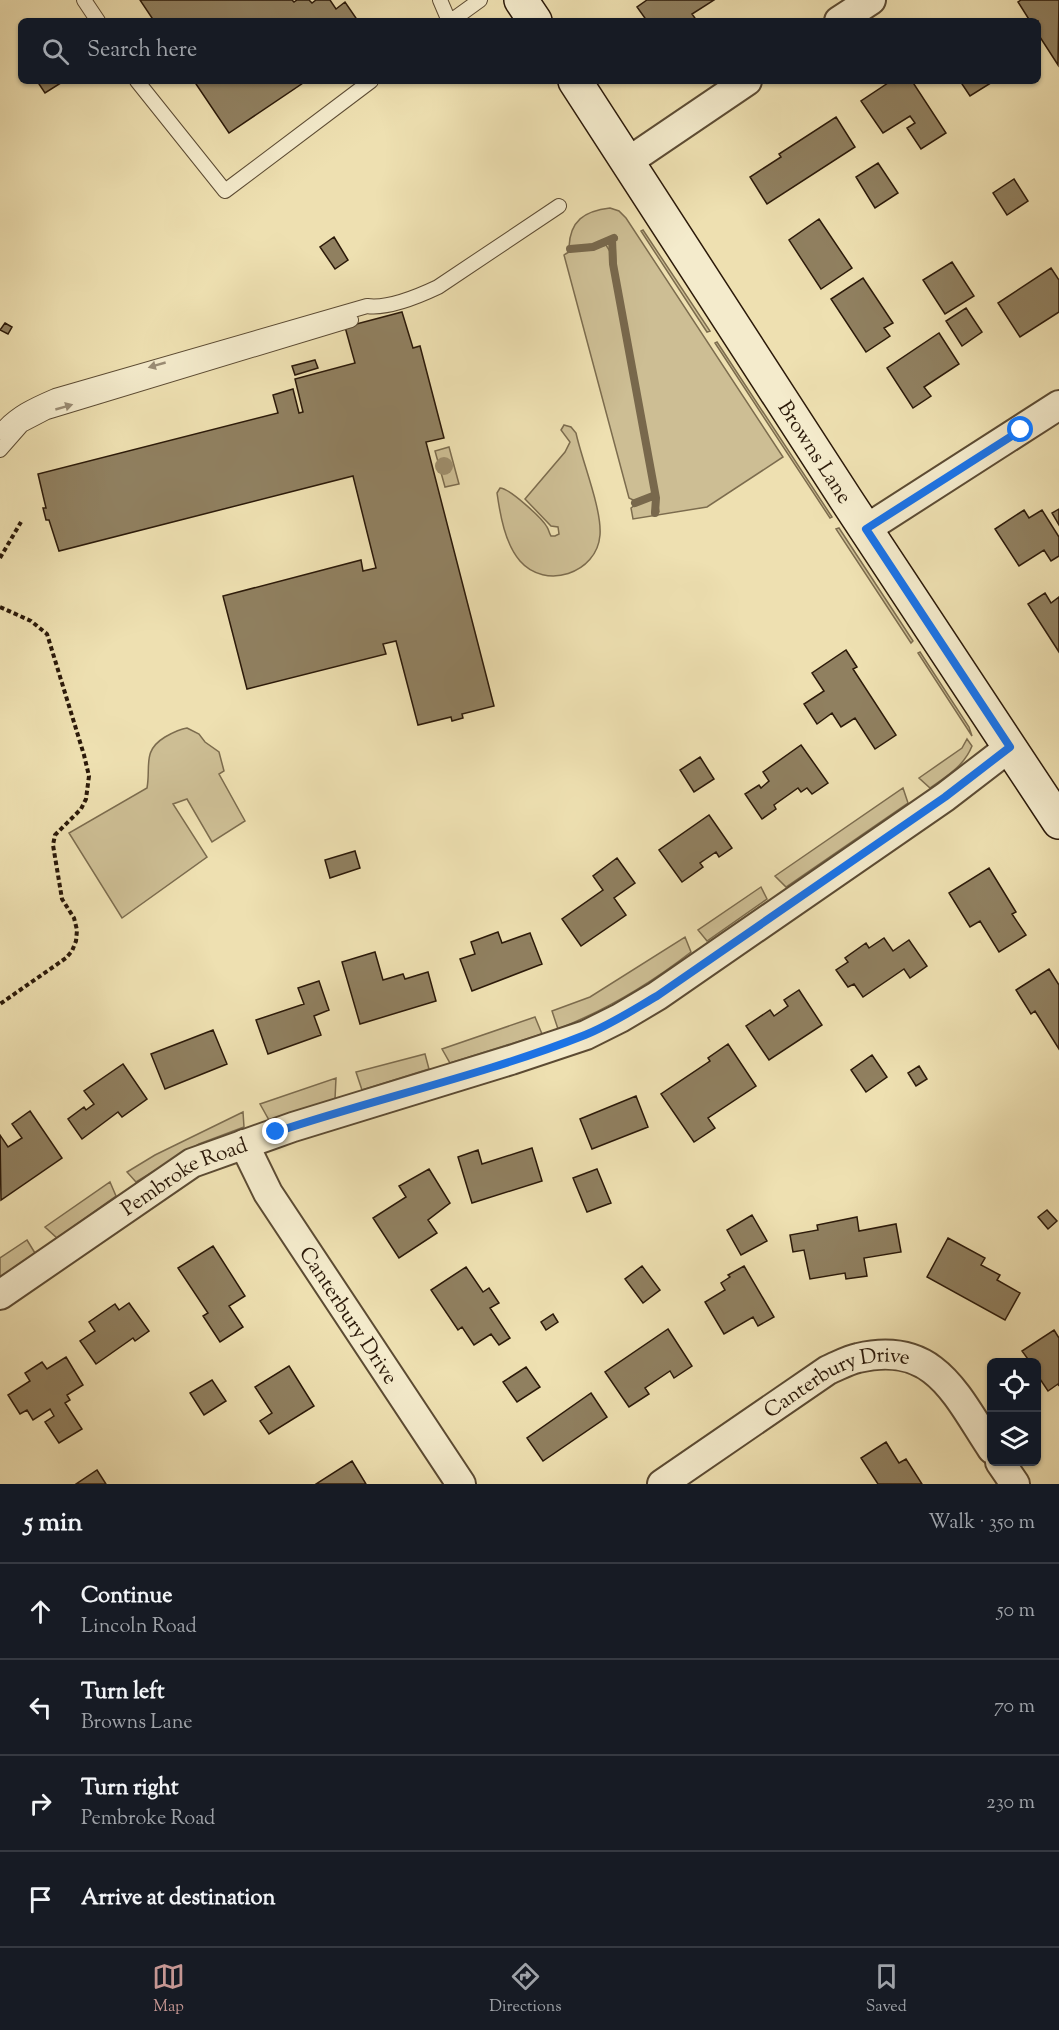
<!DOCTYPE html>
<html lang="en">
<head>
<meta charset="utf-8">
<style>
	:root { --surface:#171b24; --page:#242831; --text:#f1f3f6; --muted:#9ea1a6; --line:#363941; --accent:#c59692 }
	body { margin:0; font-family:"Sorts Mill Goudy",serif; background:var(--page); color:var(--text) }
	.controls { position:absolute; right:18px; bottom:18px; display:grid; overflow:hidden; border-radius:9px; box-shadow:0 2px 4px #0004 }
	.controls button { width:54px; height:54px; display:grid; place-items:center; padding:0; border:0; border-bottom:2px solid var(--line); background:var(--surface); color:var(--text); font:30px sans-serif }
	.stop { position:absolute; width:18px; height:18px; margin:-14px; border:4px solid #1a73e8; border-radius:50%; background:#fff }
	.stop.end { background:#1a73e8; border-color:#fff; box-shadow:0 2px 6px #0008 }
	.list { margin:0; padding:0; list-style:none }
	h2 { display:flex; justify-content:space-between; align-items:center; height:78px; margin:0; padding:0 24px; font-size:26px }
	h2 small { font-size:20px; font-weight:400; color:var(--muted) }
	.list li { display:grid; grid-template-columns:39px 1fr auto; gap:18px; align-items:center; box-sizing:border-box; height:96px; padding:0 24px; border-top:2px solid var(--line) }
	.list b { display:block; font-size:22px; white-space:nowrap }
	.list p { margin:0; font-size:20px; white-space:nowrap; color:var(--muted) }
	.list em { font-size:20px; font-style:normal; color:var(--muted) }
	.icon { flex:none; width:33px; height:33px; fill:none; stroke:currentColor; stroke-width:2; stroke-linecap:round; stroke-linejoin:round }
	.map { position:relative; flex:none; width:1059px; height:1484px; overflow:hidden }
	.search { position:absolute; background:var(--surface); box-shadow:0 2px 4px #0004; left:18px; right:18px; top:18px; height:66px; display:flex; align-items:center; gap:15px; box-sizing:border-box; padding:0 21px; border-radius:9px; color:var(--muted); font-size:22px }
	.sheet { height:462px; background:var(--surface) }
	nav { display:flex; justify-content:space-around; align-items:center; box-sizing:border-box; height:84px; border-top:2px solid var(--line); background:var(--surface); font-size:16px; color:var(--muted) }
	nav a { display:grid; justify-items:center; gap:3px }
	nav .on { color:var(--accent) }
	.map>svg:first-child { display:block }
</style>
</head>
<body>
<div class="map">
<svg width="1059" height="1484" viewBox="0 0 1059 1484">
	<rect width="100%" height="100%" fill="#eee0b1"/>
	<filter id="stains"><feTurbulence type="fractalNoise" baseFrequency=".00333" numOctaves="4"/><feColorMatrix values="0 0 0 0 .2 0 0 0 0 .09 0 0 0 0 .02 0 0 0 .5 -.17"/></filter>
	<radialGradient id="worn" r=".72"><stop offset=".6" stop-color="#630" stop-opacity="0"/><stop offset="1" stop-color="#630" stop-opacity=".3"/></radialGradient>
	<!-- green -->
	<path fill="#cdbe94" stroke="#7c6c4e" stroke-width="1.5" d="M610,208L619,211L626,218L783,457L707,507L633,519L631,508C637,503 647,498 655,500L652,512L656,514L659,512L616,269L615,241L617,237L614,235L594,244L569,247C570,221 584,211 610,208Z
		M643,230L710,331L707,332L641,231Z
		M606,245L611,253L612,268L654,495L635,501L629,498L564,255C574,247 593,249 606,245Z
		M717,342L832,517L830,518L715,343Z
		M564,425L571,427L576,433C582,461 602,509 600,535C597,574 545,590 520,561C505,544 500,514 497,493L500,488C509,488 542,518 547,527C549,530 549,533 551,536H555L559,534L558,527L551,526L525,499L565,452L570,442L561,430Z
		M449,447L459,484L445,487L435,451Z
		M839,528L913,641L911,643L836,529Z
		M920,652L969,727L972,736L918,653Z
		M187,728L199,734L205,742L219,752L224,771L219,774L245,821L212,842L187,799L173,804L207,857L122,918L69,833L147,788C151,766 142,751 165,737C172,733 179,729 187,728Z
		M967,739L972,746C964,766 947,776 930,788L919,778L962,748Z
		M903,788L908,803L786,887L775,876Z
		M761,887L767,899L707,941L698,930Z
		M685,937L691,952C651,983 606,1010 558,1029L552,1011L590,997Z
		M535,1017L542,1034L450,1063L442,1049Z
		M425,1054L429,1069L362,1090L356,1072Z
		M336,1078L335,1099L269,1120L260,1104Z
		M243,1112L244,1127L199,1144L136,1182L127,1172L155,1155Z
		M110,1182L116,1196L57,1238L45,1227Z
		M27,1240L35,1253L0,1277V1258Z"/>
	<g fill="none" stroke-linecap="round" stroke-linejoin="round">
		<!-- stream -->
		<path stroke="#78684c" stroke-width="8" d="M612,239L613,264L656,498L655,513
			M570,249L593,247L614,238
			M635,503L653,496"/>
	</g>
	<!-- building -->
	<path fill="#908060" stroke="#2b1909" stroke-width="1.5" d="M140,0H292L294,2L297,0H309L312,3L316,0H330L336,9L345,2L358,21H154Z
		M647,0H714L692,14L697,21H647L637,7Z
		M1021,0H1059L1058,65L1038,34V21H1030L1018,2Z
		M37,81H64L45,93Z
		M194,81H306L229,133Z
		M891,81H912L946,133L921,149L907,128L915,123L910,116L883,133L861,101Z
		M960,81H994L970,96Z
		M836,117L855,147L767,204L750,177L781,157L779,154Z
		M878,163L898,193L875,208L856,177Z
		M1014,179L1028,201L1007,215L993,193Z
		M819,219L852,268L821,289L789,240Z
		M334,237L348,260L335,269L320,247Z
		M952,262L974,296L945,314L923,280Z
		M1051,268L1059,280V312L1020,337L998,303Z
		M863,278L893,323L884,328L890,336L866,352L831,299Z
		M966,308L982,332L962,346L946,321Z
		M402,312L413,348L420,346L444,438L426,442L494,706L462,714L463,718L452,721L451,717L418,725L396,641L383,644L386,654L247,689L223,596L361,560L363,571L376,568L353,476L59,551L49,520H46L43,508H46L38,474L278,413L273,395L293,389L299,413L303,412L295,379L355,363L345,327Z
		M5,323L12,327L8,334L0,330Z
		M939,333L959,364L924,387L931,396L913,408L887,368Z
		M315,360L318,368L295,375L292,366Z
		M1059,509V525L1052,513Z
		M1024,510L1029,518L1042,510L1059,537V556L1051,561L1044,550L1019,566L995,529Z
		M1045,593L1051,603L1059,597V652L1028,604Z
		M846,650L857,667L853,669L896,735L875,749L855,718L841,727L832,713L817,724L804,704L824,691L812,673Z
		M801,745L828,783L812,794L807,788L801,792L798,788L774,805L776,809L762,819L745,794L759,785L761,788L769,781L763,772Z
		M700,757L714,779L694,792L680,770Z
		M709,815L732,848L719,857L716,852L700,863L703,867L682,882L659,850Z
		M355,851L360,868L330,878L325,860Z
		M617,858L635,883L614,898L626,915L581,946L562,919L603,890L593,876Z
		M989,868L1016,912L1012,914L1026,935L999,952L980,921L970,927L949,893Z
		M498,932L502,943L530,933L542,964L472,991L460,959L475,954L471,942Z
		M884,938L893,951L909,940L927,966L910,978L904,969L863,997L854,984L848,987L836,970L848,962L845,958L866,943L869,948Z
		M375,952L383,980L403,974L405,979L428,972L436,1001L360,1024L342,962Z
		M1049,969L1059,985V1049L1035,1011L1031,1014L1016,990Z
		M319,981L329,1010L314,1016L321,1035L268,1054L256,1020L304,1004L298,988Z
		M799,990L822,1025L769,1060L746,1026L770,1010L774,1016L788,1006L784,1000Z
		M213,1030L227,1064L165,1089L151,1054Z
		M728,1044L756,1086L708,1118L715,1128L694,1142L661,1094L710,1061L708,1058Z
		M872,1055L887,1077L866,1092L851,1070Z
		M123,1064L147,1099L122,1117L118,1112L82,1139L68,1119L84,1107L86,1110L94,1104L84,1091Z
		M919,1066L927,1079L916,1086L908,1073Z
		M636,1096L648,1127L592,1149L580,1119Z
		M30,1111L62,1158L1,1200L0,1135L8,1147L22,1138L12,1124Z
		M532,1148L542,1181L472,1203L458,1157L478,1150L482,1164Z
		M429,1169L450,1203L428,1220L437,1233L399,1258L373,1218L406,1197L399,1186Z
		M597,1169L611,1203L587,1212L573,1178Z
		M1047,1210L1057,1221L1048,1229L1038,1217Z
		M752,1215L767,1241L741,1255L727,1230Z
		M857,1217L859,1231L896,1224L901,1252L864,1258L867,1276L846,1279L845,1273L810,1279L804,1250L793,1252L790,1235L818,1230L817,1225Z
		M948,1238L985,1258L981,1265L1000,1275L997,1280L1020,1293L1005,1320L927,1277Z
		M213,1246L245,1296L229,1306L243,1327L220,1342L203,1316L208,1313L178,1268Z
		M642,1266L660,1290L643,1303L625,1279Z
		M744,1266L774,1317L758,1326L753,1317L724,1334L705,1302L725,1290L721,1283L730,1277L728,1275Z
		M466,1267L483,1292L489,1288L499,1303L490,1308L510,1338L499,1345L491,1334L474,1345L462,1327L458,1330L431,1290Z
		M129,1303L149,1331L135,1341L133,1338L96,1364L80,1341L95,1331L89,1322L115,1304L119,1310Z
		M553,1314L558,1322L546,1330L541,1322Z
		M668,1329L692,1366L674,1378L670,1371L645,1388L649,1394L629,1407L605,1372Z
		M1054,1330L1059,1338V1386L1058,1384L1048,1391L1036,1373V1362H1030L1022,1351Z
		M66,1357L83,1385L67,1395L70,1400L65,1403L82,1429L59,1443L45,1422L54,1416L50,1409L33,1420L27,1410L20,1414L8,1395L30,1381L25,1373L42,1362L47,1369Z
		M289,1366L314,1406L269,1434L260,1421L272,1413L255,1387Z
		M526,1367L540,1387L517,1402L503,1382Z
		M212,1380L226,1401L204,1415L190,1393Z
		M591,1393L607,1417L543,1461L527,1438Z
		M886,1442L899,1463L906,1459L922,1484H878L861,1458Z
		M352,1461L366,1484H316Z
		M97,1470L106,1484H76Z"/>
	<g fill="none" stroke-linecap="round" stroke-linejoin="round">
		<!-- lane casing -->
		<g stroke="#5c4b33" stroke-width="16">
			<path id="lane" d="M84,0L98,21
				M440,0L449,21
				M451,21L480,0
				M137,81L225,191L371,81
				M0,432C14,414 34,405 55,396L367,306C388,309 419,296 438,287L559,206
				M0,450L22,425L47,412L351,320"/>
		</g>
		<!-- street casing -->
		<g stroke="#5c4b33" stroke-width="32">
			<g id="street">
				<path d="M839,21L871,0"/>
				<path d="M629,161L747,81"/>
				<path d="M866,529L1059,405"/>
				<path id="s1" d="M244,1144L268,1193L461,1484"/>
				<path id="s2" d="M0,1295L192,1163L293,1127L511,1060L586,1035L620,1018L657,996L945,797L1010,747"/>
				<path d="M1000,1462L1015,1484"/>
				<path id="s3" d="M662,1484L828,1370C838,1366 848,1360 858,1358C935,1340 956,1395 992,1449"/>
			</g>
		</g>
		<!-- secondary casing -->
		<g stroke="#2b1909" stroke-width="36">
			<g id="secondary">
				<path d="M521,0L535,21"/>
				<path id="s4" d="M575,81L847,501L1059,822"/>
			</g>
		</g>
		<!-- path -->
		<path stroke="#2b1909" stroke-width="4" stroke-dasharray="4.5 3" stroke-linecap="butt" d="M0,558L21,522
			M0,607L31,621L47,634L84,755L89,776L86,799L81,809L55,835L53,845L62,899L74,918L77,930L76,941L72,951L66,958L0,1004"/>
		<!-- lane -->
		<use href="#lane" stroke="#f4ebcc" stroke-width="14"/>
		<!-- street -->
		<use href="#street" stroke="#f4ebcc" stroke-width="28"/>
		<!-- secondary -->
		<use href="#secondary" stroke="#f4ebcc" stroke-width="33"/>
	</g>
	<!-- trees -->
	<circle fill="#9e8e6c" cx="444" cy="466" r="9"/>
	<!-- one-way arrows -->
	<defs><path id="oneway-solid" d="M-6-.8H1V-3.2L6.5 0L1 3.2V.8H-6Z" transform="scale(1.5)"/></defs>
	<g fill="#9a8c74">
		<use href="#oneway-solid" transform="translate(157 365) rotate(164)"/>
		<use href="#oneway-solid" transform="translate(64 407) rotate(-16)"/>
	</g>
	<g fill="none" stroke-linecap="round" stroke-linejoin="round">
		<!-- route -->
		<path stroke="#1a73e8" stroke-width="8" d="M276,1132C378,1098 484,1075 585,1035C610,1025 633,1010 657,996L945,797L1010,747L866,529L1021,430"/>
	</g>
	<g text-anchor="middle" stroke-width="6" stroke-linejoin="round" paint-order="stroke">
		<!-- street labels -->
		<g font-size="21" fill="#2b1909" stroke="#f4ebcc">
			<text dy="7" stroke="none"><textPath href="#s4" startOffset="442">Browns Lane</textPath></text>
			<text dy="7" stroke="none"><textPath href="#s2" startOffset="220">Pembroke Road</textPath></text>
			<text dy="7" stroke="none"><textPath href="#s1" startOffset="201">Canterbury Drive</textPath></text>
			<text dy="7" stroke="none"><textPath href="#s3" startOffset="206">Canterbury Drive</textPath></text>
		</g>
	</g>
	<rect width="100%" height="100%" filter="url(#stains)"/>
	<rect width="100%" height="100%" fill="url(#worn)"/>
</svg>
<div class="controls">
<button><svg class="icon" aria-label="locate" viewBox="0 0 24 24"><circle cx="12" cy="12" r="6"/><path d="M12 2v4M12 18v4M2 12h4M18 12h4"/></svg></button>
<button><svg class="icon" aria-label="layers" viewBox="0 0 24 24"><path d="M12 4l9 5-9 5-9-5zM3 14l9 5 9-5"/></svg></button>
</div>
<div class="stop" style="left:1021px;top:430px"></div>
<div class="stop end" style="left:276px;top:1132px"></div>
<div class="search"><svg class="icon" aria-label="search" viewBox="0 0 24 24"><circle cx="10" cy="10" r="6"/><path d="M15 15l6 6"/></svg>Search here</div>
</div>
<section class="sheet">
<h2>5 min<small>Walk · 350 m</small></h2>
<ul class="list">
<li><svg class="icon" aria-label="ahead" viewBox="0 0 24 24"><path d="M12 20V5M6 11l6-6 6 6"/></svg><div><b>Continue</b><p>Lincoln Road</p></div><em>50 m</em></li>
<li><svg class="icon" aria-label="left" viewBox="0 0 24 24"><path d="M17 20v-9H6M10 6l-5 5 5 5"/></svg><div><b>Turn left</b><p>Browns Lane</p></div><em>70 m</em></li>
<li><svg class="icon" aria-label="right" viewBox="0 0 24 24"><path d="M7 20v-9h11M14 6l5 5-5 5"/></svg><div><b>Turn right</b><p>Pembroke Road</p></div><em>230 m</em></li>
<li><svg class="icon" aria-label="arrive" viewBox="0 0 24 24"><path d="M6 21V4h12l-3 4 3 4H6"/></svg><div><b>Arrive at destination</b></div></li>
</ul>
</section>
<nav>
<a class="on"><svg class="icon" aria-label="map" viewBox="0 0 24 24"><path d="M3 6l6-2 6 2 6-2v14l-6 2-6-2-6 2zM9 4v14M15 6v14"/></svg>Map</a>
<a><svg class="icon" aria-label="directions" viewBox="0 0 24 24"><path d="M12 3l9 9-9 9-9-9zM9 14v-3h6M13 9l2 2-2 2"/></svg>Directions</a>
<a><svg class="icon" aria-label="saved" viewBox="0 0 24 24"><path d="M7 4h10v16l-5-4-5 4z"/></svg>Saved</a>
</nav>
</body>
</html>
